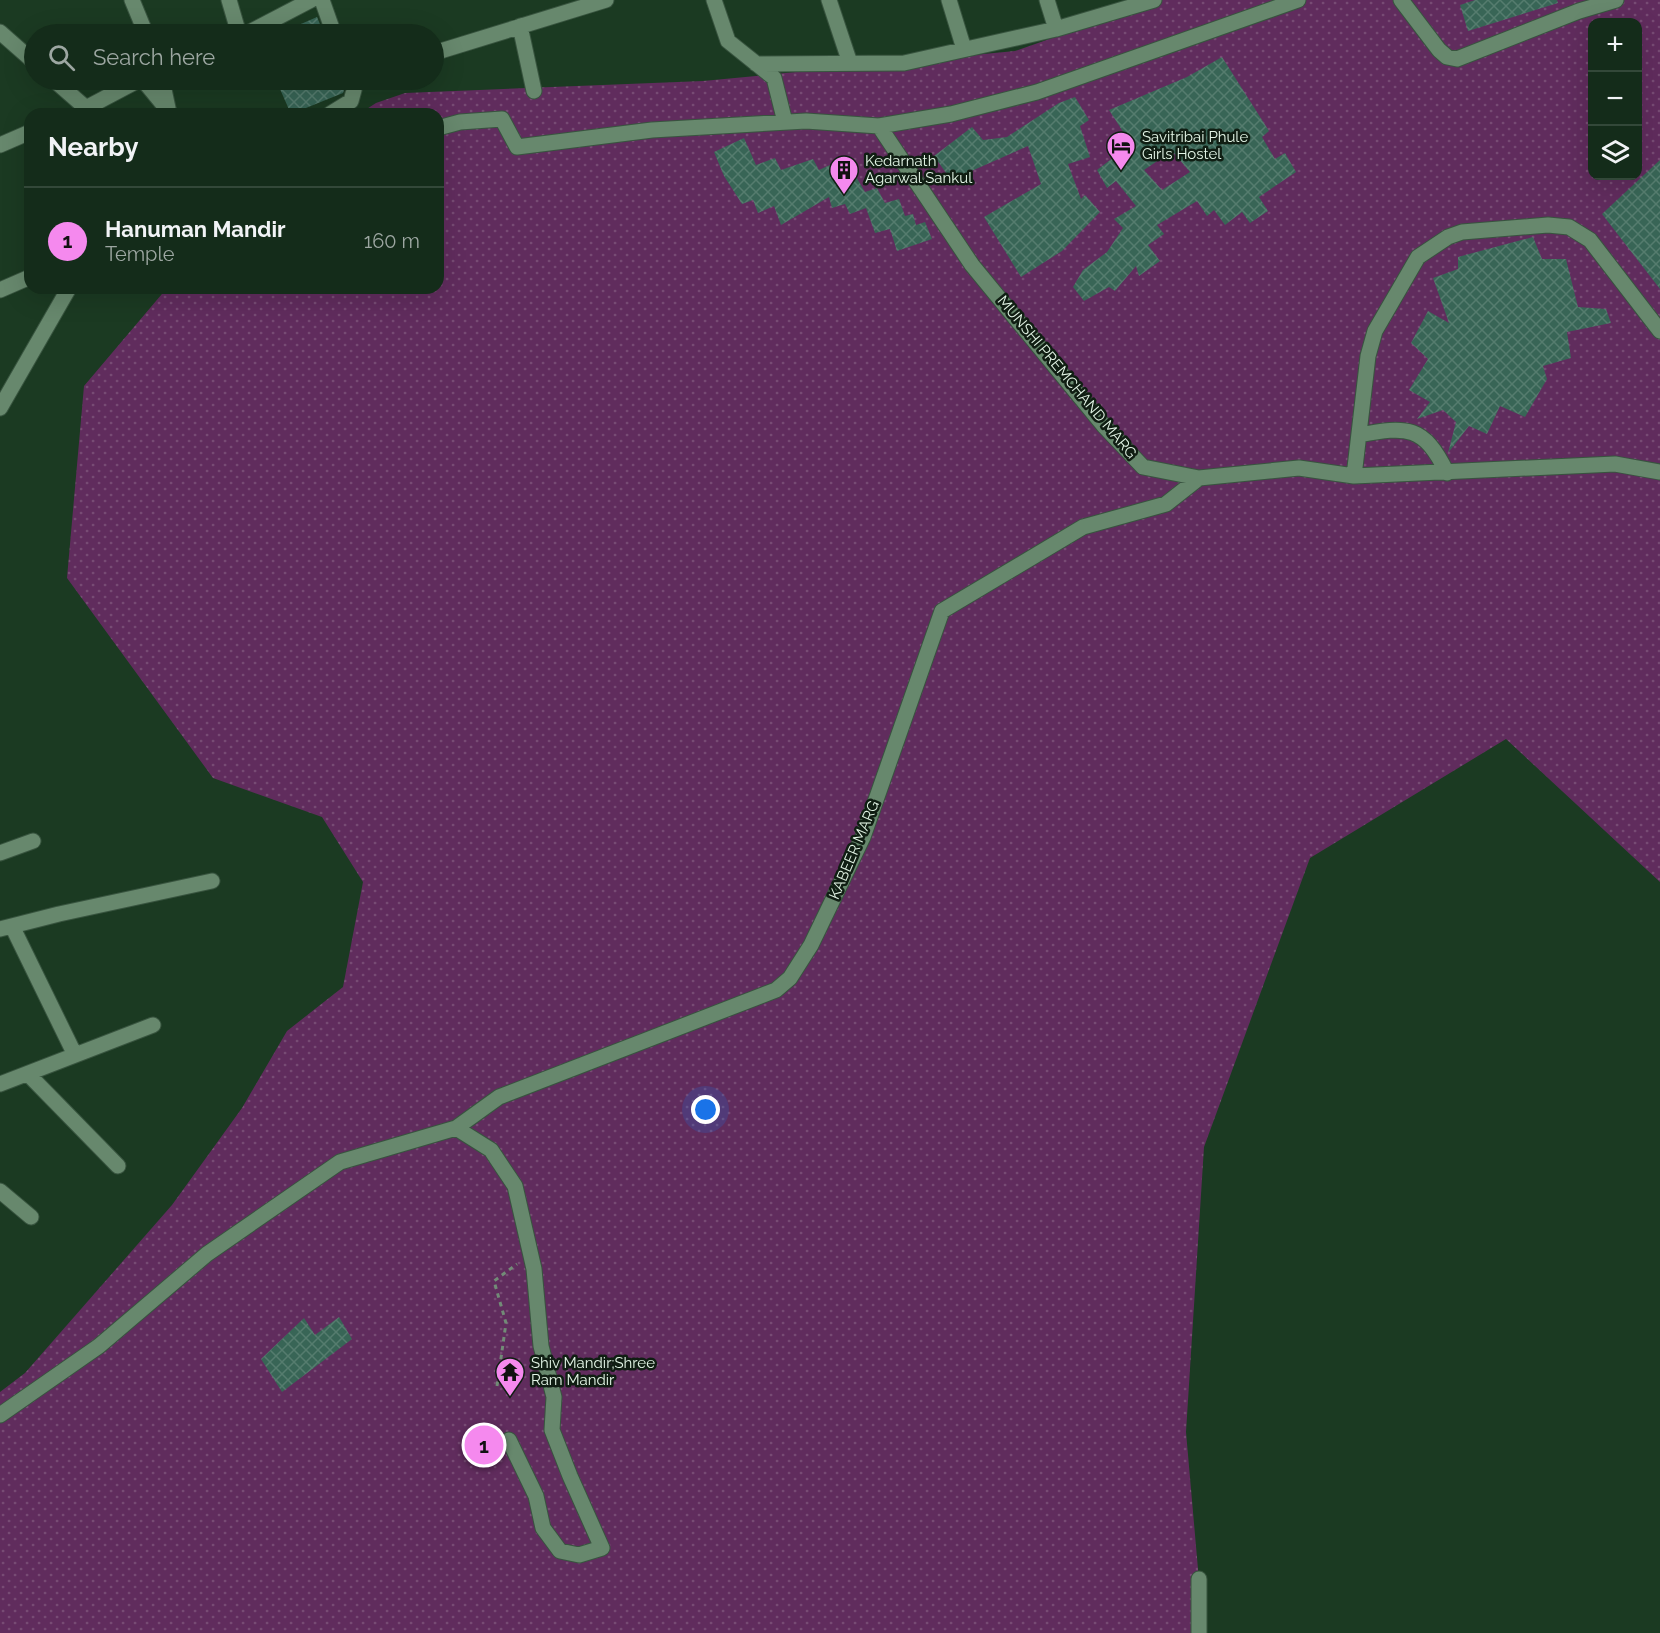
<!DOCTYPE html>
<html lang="en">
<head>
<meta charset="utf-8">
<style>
	:root { --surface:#142c1a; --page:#213827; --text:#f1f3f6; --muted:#9da7a2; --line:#334839; --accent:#f589ee }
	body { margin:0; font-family:Raleway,sans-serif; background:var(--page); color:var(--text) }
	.controls { position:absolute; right:18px; top:18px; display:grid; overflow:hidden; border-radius:12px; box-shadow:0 6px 24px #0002 }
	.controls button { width:54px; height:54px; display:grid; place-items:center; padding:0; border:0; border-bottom:2px solid var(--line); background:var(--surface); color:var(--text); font:30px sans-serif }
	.you { position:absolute; left:706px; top:1110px; width:21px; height:21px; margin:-15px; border:4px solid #fff; border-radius:50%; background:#1a73e8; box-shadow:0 0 0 9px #1a73e833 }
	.badge { display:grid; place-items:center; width:39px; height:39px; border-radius:50%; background:var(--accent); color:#111; font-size:20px; font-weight:700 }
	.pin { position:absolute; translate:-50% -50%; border:3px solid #fff; box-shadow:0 2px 6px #0006 }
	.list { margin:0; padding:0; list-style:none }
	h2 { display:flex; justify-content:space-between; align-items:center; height:78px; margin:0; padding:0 24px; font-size:26px }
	h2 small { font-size:20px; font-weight:400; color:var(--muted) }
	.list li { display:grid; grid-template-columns:39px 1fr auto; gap:18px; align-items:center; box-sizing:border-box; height:108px; padding:0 24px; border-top:2px solid var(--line) }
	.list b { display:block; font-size:22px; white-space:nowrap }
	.list p { margin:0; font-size:20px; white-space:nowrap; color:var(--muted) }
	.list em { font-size:20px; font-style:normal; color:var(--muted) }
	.icon { flex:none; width:33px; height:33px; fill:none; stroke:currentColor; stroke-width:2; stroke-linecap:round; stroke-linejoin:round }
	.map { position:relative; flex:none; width:1660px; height:1633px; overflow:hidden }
	.search { position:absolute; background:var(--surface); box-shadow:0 6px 24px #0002; left:24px; top:24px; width:420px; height:66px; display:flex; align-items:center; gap:15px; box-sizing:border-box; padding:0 21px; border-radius:33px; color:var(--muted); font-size:22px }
	.panel { position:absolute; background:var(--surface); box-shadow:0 6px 24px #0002; left:24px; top:108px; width:420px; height:186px; border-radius:18px }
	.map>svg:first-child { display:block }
</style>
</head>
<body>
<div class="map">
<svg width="1660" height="1633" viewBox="0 0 1660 1633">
	<defs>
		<pattern id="grass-dots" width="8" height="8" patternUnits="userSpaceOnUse" patternTransform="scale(1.5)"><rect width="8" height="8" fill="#602c5d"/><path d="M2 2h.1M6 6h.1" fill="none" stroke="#774b74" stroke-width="1.8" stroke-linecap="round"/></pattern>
		<pattern id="building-cross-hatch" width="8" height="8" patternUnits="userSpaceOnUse" patternTransform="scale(1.5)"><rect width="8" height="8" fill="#386556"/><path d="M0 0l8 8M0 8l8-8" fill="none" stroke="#557c6e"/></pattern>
	</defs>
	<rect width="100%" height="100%" fill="#1b3a22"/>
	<!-- grass -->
	<path fill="url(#grass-dots)" fill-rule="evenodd" d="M1160,0H1660V882L1506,739L1310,858L1204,1147L1186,1432L1198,1569L1199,1633H0V1392L25,1373L172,1205L242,1108L287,1031L343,987L363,882L322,817L213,778L67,578L84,386L167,288H438V114H359L376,103L405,93L703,81L1015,51ZM1592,22H1638V176H1592Z"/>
	<!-- building -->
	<path fill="url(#building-cross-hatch)" fill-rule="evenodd" d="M1475,0H1557L1558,3L1468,31L1460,5Z
		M317,17L324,34H278Z
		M1222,57L1269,131L1262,137L1275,159L1285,153L1296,172L1259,197L1268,211L1250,223L1242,212L1225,225L1214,210L1207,216L1197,201L1157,225L1164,234L1148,245L1160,261L1139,276L1136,266L1115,291L1109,287L1084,301L1073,287L1083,270L1107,252L1123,228L1114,219L1136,206L1116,181L1107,188L1097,170L1131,144L1109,110L1187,77ZM1172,151L1190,172L1162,190L1144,170Z
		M276,80H341L344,90L343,93L291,114Z
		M1075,97L1089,120L1080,126L1090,157L1068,164L1081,199L1085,195L1100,212L1062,251L1021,277L984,217L1041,184L1028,146L951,180L934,156L972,127L983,140L1007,137L1059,103Z
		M744,138L756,165L775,158L781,170L813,159L819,170L832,164L836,175L851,168L865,192L877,188L885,203L899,199L905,216L913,214L916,225L925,222L932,239L897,251L890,229L875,233L866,208L850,214L845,204L832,208L829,197L781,225L774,206L758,213L753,200L742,204L724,176L714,152Z
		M1660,160V289L1602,214Z
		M1533,237L1542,259H1566L1578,307L1606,309L1611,323L1567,332L1571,358L1543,366L1547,379L1525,417L1500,406L1487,434L1469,426L1448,453L1456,422L1443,410L1417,419L1430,402L1409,390L1428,359L1411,343L1428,311L1449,323L1433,278L1458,269V257Z
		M339,1317L352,1339L282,1392L261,1359L304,1318L315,1335Z"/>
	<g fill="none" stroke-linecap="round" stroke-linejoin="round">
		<!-- minor casing -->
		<g stroke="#38543f" stroke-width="17">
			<path id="minor" d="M132,0L146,34
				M229,0L239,34
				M322,0L334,34
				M714,0L728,41L774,78L785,122
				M829,0L850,63
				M949,0L964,49
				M1047,0L1056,29
				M1401,0L1439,50L1447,57L1457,59L1579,11L1616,0
				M520,26L534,91
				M0,32L34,62
				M246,34L311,0
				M434,53L606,0
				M756,64L904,63L1056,29L1154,0
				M54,80L86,108L139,80
				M143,80L171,114
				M162,80L168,108
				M330,114L351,101L354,90L351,80
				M879,126L972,265L1104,426L1143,467L1199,478L1299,468L1354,476L1615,464L1660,472
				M438,128L460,122L502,119L517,147L652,130L806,121L879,126L951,114L1037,92L1298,0
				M0,145L30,132
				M0,290L30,277
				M0,408L69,288
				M1359,435C1407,426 1424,425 1447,473
				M1354,476L1368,356L1375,331L1418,257L1448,237L1462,232L1548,225L1569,227L1590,240L1660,331
				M0,853L33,841
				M12,926L75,1055
				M0,929L59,914L212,881
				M28,1074L118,1166
				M0,1084L153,1025
				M456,1128L499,1097L776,990L790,978L811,945L863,837L942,611L1083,527L1166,504L1199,478
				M0,1191L31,1217
				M0,1415L99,1346L207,1254L340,1162L456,1128L491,1150L515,1186L534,1269L541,1346L554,1397L552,1430L570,1476L602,1548L579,1555L560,1551L543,1528L536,1496L509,1440
				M1199,1633V1579"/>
		</g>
		<!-- path -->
		<path stroke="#728b77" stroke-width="3" stroke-dasharray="4.5 4.5" stroke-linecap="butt" d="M497,1386L506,1323L494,1281L517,1264"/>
		<!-- minor -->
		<use href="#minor" stroke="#67886d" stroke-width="15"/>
	</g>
	<!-- icons -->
	<defs>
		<g id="hotel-pin" transform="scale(1.5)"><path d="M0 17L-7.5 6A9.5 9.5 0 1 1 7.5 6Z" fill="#f589ee" stroke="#101e13"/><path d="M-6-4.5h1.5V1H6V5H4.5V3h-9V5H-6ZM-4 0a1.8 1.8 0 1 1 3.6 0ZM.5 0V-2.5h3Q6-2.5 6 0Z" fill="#111"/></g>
		<g id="building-pin" transform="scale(1.5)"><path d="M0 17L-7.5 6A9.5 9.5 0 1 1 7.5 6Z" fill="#f589ee" stroke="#101e13"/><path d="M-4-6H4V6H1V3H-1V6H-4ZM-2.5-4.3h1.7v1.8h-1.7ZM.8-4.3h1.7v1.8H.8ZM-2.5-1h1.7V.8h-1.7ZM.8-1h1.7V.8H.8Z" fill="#111"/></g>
		<g id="temple-pin" transform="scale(1.5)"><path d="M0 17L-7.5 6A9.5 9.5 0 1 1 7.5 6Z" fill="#f589ee" stroke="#101e13"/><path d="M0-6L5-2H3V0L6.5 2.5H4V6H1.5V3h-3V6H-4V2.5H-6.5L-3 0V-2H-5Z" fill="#111"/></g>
	</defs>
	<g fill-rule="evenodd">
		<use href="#hotel-pin" x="1121" y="146"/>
		<use href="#building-pin" x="844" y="170"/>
		<use href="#temple-pin" x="510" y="1372"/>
	</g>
	<g text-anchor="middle" stroke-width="5" stroke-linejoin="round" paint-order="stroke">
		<!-- poi labels -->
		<g font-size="15" fill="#e4f6e7" stroke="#101e13" text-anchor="start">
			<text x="1142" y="142">Savitribai Phule<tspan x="1142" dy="17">Girls Hostel</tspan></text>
			<text x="865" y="166">Kedarnath<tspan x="865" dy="17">Agarwal Sankul</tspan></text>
			<text x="531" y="1368">Shiv Mandir;Shree<tspan x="531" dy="17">Ram Mandir</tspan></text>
		</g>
		<!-- street labels -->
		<g font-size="15" fill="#e4f6e7" stroke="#101e13">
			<text transform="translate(1067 377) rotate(50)" y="5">MUNSHI PREMCHAND MARG</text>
			<text transform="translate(854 850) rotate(-67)" y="5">KABEER MARG</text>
		</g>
	</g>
</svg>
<div class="controls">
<button>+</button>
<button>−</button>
<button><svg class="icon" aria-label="layers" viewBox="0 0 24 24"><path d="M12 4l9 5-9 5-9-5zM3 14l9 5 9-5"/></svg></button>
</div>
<div class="you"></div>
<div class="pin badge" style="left:484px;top:1445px">1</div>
<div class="search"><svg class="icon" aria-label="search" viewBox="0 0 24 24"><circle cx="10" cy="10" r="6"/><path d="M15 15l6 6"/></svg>Search here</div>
<section class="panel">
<h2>Nearby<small></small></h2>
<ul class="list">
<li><span class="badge">1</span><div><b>Hanuman Mandir</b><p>Temple</p></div><em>160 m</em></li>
</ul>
</section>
</div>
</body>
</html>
